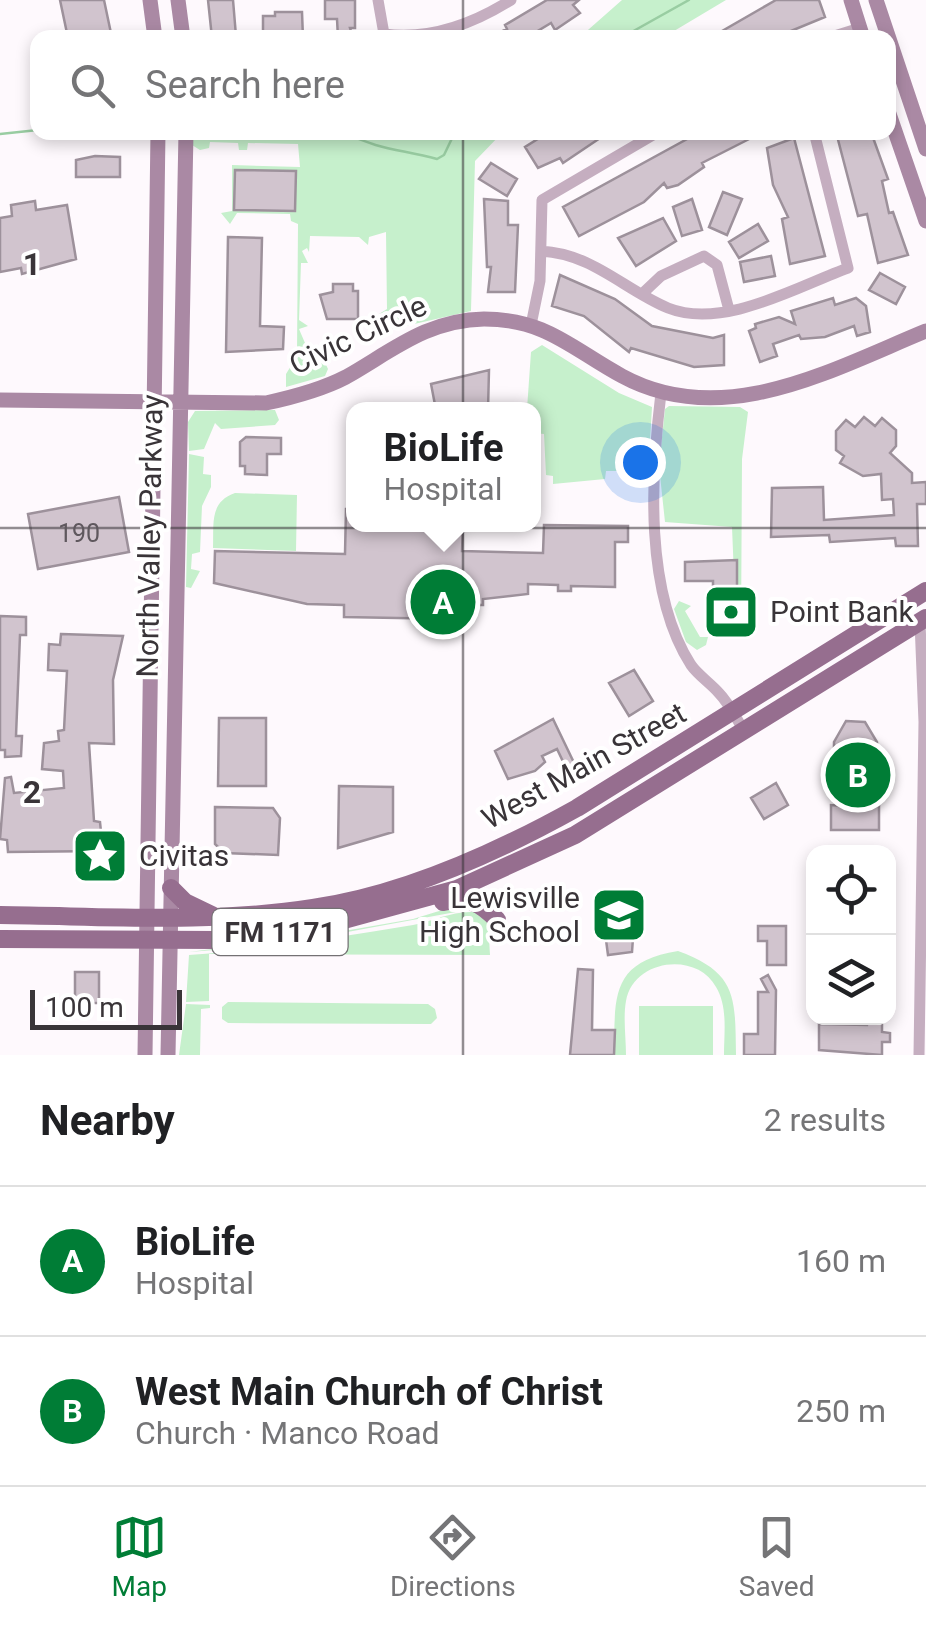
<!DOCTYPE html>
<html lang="en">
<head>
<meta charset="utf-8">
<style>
	:root { --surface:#fff; --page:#f6f6f6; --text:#202124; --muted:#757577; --line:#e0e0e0; --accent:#007d36 }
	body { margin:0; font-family:Roboto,sans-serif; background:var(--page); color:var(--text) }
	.controls { position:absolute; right:30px; bottom:30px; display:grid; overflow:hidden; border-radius:20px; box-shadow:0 5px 15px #0003 }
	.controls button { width:90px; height:90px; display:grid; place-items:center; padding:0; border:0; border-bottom:2px solid var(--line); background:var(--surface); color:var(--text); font:50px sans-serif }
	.scale { position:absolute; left:30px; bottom:25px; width:152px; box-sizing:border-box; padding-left:10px; border:5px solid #393438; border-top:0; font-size:28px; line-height:35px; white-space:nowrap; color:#393438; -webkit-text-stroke:8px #fff; paint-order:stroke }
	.you { position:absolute; left:640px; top:462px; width:35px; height:35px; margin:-25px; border:8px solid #fff; border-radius:50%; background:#1a73e8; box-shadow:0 0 0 15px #1a73e833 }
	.badge { display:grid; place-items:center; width:65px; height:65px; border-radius:50%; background:var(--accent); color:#fff; font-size:32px; font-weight:700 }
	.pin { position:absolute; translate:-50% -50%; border:5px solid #fff; box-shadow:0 2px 10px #0006 }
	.popup { position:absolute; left:346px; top:402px; width:195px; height:130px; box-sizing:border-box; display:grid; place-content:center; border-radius:20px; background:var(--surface); filter:drop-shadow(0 2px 8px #0005); font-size:32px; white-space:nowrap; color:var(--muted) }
	.popup b { font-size:38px; color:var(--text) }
	.popup::after { content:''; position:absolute; left:50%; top:100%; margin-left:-20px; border:20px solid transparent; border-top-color:var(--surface) }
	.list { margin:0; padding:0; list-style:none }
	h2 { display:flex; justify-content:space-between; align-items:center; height:130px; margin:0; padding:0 40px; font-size:42px }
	h2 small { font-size:32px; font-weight:400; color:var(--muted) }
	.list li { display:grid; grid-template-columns:65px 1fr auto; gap:30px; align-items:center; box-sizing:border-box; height:150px; padding:0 40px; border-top:2px solid var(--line) }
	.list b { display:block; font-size:38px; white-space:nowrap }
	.list p { margin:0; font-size:32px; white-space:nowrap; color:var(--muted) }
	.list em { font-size:32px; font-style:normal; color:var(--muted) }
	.icon { flex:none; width:55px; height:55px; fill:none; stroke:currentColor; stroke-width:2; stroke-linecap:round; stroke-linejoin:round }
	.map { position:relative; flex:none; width:926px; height:1055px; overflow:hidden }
	.search { position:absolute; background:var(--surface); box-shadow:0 5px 15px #0003; left:30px; right:30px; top:30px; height:110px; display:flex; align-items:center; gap:25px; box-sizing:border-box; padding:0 35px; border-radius:20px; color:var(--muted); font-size:38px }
	.sheet { height:430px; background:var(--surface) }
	nav { display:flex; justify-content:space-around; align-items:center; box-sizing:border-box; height:140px; border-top:2px solid var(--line); background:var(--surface); font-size:28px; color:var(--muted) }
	nav a { display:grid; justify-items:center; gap:5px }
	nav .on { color:var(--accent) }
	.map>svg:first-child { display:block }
</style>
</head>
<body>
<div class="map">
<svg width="926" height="1055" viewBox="0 0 926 1055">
	<rect width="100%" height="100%" fill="#fef9fd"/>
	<!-- green -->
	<path fill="#c6f0cc" d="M622,0H726L664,37H580Z
		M193,132L502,133L475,161L471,311L388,330L392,311L379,314L387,309L386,232L369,237L368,245L359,237L310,236L309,252L307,248L302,251L308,263H301L299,320L308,326L299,329L311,357L321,354L328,369L325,376L286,387V374L297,356L298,224L291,221L290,214L237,213L230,224L221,213L232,211V165L300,167L298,144L248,143L247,150H239L238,143L210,142L209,148L200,150L192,145Z
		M542,345L619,393L652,407L648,476L634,480L631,471H606L605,479L553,484V476L546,475L544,434L533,433V410L527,409L531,352Z
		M669,406L740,407L748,412L742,459L741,636L722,637L736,625L732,527L665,522L659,466L665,409Z
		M275,410L279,420L275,425L221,429L215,423L204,449L189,451L188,422L195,411Z
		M189,454L204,457L203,474L211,475V487L202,506L200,552L192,554L191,569L200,571L191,588L186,587Z
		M235,493L297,495L296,551L213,548C214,524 209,502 235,493Z
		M679,601L691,606L685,611L700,637H708L706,645L697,650L686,642L674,609Z
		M462,904L472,909L277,945L189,952L321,935L413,919Z
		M476,907L488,920L490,955L209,954V1001L186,1002L189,955C264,950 338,937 413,925C433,921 452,911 473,912Z
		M678,951C738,973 735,998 736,1055H724C724,1032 728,1007 716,987C697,951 633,959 626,1001C623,1018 626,1038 626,1055H614C615,997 610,962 678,951Z
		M228,1002L428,1004L435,1009L437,1018L431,1024L228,1023L222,1019V1007Z
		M186,1004L210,1005V1008L201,1009L200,1055H179Z
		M639,1006H713V1055H639Z"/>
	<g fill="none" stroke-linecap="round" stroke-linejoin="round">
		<!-- stream -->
		<path stroke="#99cda2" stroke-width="2.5" d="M621,38L689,0
			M343,132C379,150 399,149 437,159L444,155L455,132
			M0,134L38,130"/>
	</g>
	<!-- building -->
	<path fill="#d1c4ce" stroke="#9d919b" stroke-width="2.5" d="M60,0H104L112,38H68Z
		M208,0H233L236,36L212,38Z
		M325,0H355V28H350L353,38H338L337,19H325Z
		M547,0H579L573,5L580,13L555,30L551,23L526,38H488L507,29L505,25Z
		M776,0H819L825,17L774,38H710Z
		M275,12H302L303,38H263V16H275Z
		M549,132H609L563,163L560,158L538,168L525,147Z
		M700,132H763L702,163L704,167L678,185L667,188L664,183L644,202L579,236L563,207Z
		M836,132H871L888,179L882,181L889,213L893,212L908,255L878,263L867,214L858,216Z
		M794,138L825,256L790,264L782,219L788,217L773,185L767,148Z
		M95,156L120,157V177H76V160Z
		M491,163L517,179L507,196L479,179Z
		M235,170L296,171L295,211L234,210Z
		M723,192L742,199L727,235L709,227Z
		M484,199L508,201V225H518L515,292H488L491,267H487Z
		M692,199L702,230L682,236L673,207Z
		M35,201L36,210L67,205L76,259L22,274L21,268L0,272V218L12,216L11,205Z
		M663,218L676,241L636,266L618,238Z
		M758,224L768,241L739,258L729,242Z
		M228,237L262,238L260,326L284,327L283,349L226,352Z
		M771,256L775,276L744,282L740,262Z
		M880,273L905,287L896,304L869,290Z
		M560,275L615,299L652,326L713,338L724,335V365L694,367L631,348L629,352L584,316L552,306Z
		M333,284H353V291H358V319H327L320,295L333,292Z
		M833,298L835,305L856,298L866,306L870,332L857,336L854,326L825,337L801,339L799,335L773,344L777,356L760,362L749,331L756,328L755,324L779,317L795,324L791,311Z
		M489,370L488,410H436L431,384Z
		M864,417L875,426L882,418L896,430V446L890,453L912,473V483L926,482V504H917L918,546H896L895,538L830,542L829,535L771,537L772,488L823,487L824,520L894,515L893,499L882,500L881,474L863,476L840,463L844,456L836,450V431L846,420L855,427Z
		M246,437L281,438V454H267V475L245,474V466H240V442Z
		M119,497L129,552L38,569L28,514Z
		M346,509H353V524H463L462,551L543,553L544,525L628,526V542H615V587L571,586V591H558V585L528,584V594L483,599V605H461V610H451V619L344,617V605L307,604L214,583L215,551L345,554Z
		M737,560V633L713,592V581H685V562Z
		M0,616L26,617V635H20L16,736H22L21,756L5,757V750H0Z
		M61,634L123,636L113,680L114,744L89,743L94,821L100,822L103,851L8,852L7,840L0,839L5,778L11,777L14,793L64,788L63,771L42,769L44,743L59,741L58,731L64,730L67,671L48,670L49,644L60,645Z
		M634,670L653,701L629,716L609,683Z
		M219,718H266V786H218Z
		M553,719L577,769L569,774L557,749L542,756L545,762L535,771L508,779L495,751Z
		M846,721L865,722L877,742V770H882V781H870V805H879V830H831V805L843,806V780H834V742Z
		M776,783L788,805L764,819L751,798Z
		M339,786L393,787V832L338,848Z
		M215,807L273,808L280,818L278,855L224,853L215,844Z
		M758,926H786V965H767V941H758Z
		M633,938L632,952L608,955L606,940Z
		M578,969L593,970L592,1030H615L614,1055H570Z
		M75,972H99V1003H75Z
		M768,975L776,990L775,1055H744V1034H758V992H768L761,979Z
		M868,1018H882V1032L890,1033V1042H882V1055L819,1050V1024L867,1025Z"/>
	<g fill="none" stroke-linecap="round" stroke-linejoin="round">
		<!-- street -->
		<path stroke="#c5aec0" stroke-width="11" d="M378,0L384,34C429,40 473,24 511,0
			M828,38L860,28
			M541,251C593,254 623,289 668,308C723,330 796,287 848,268L814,132
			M643,293L661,276L704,256L717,265L729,310
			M531,325L540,281L542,200L658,132
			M661,393C651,475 644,592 691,665C698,675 710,683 718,692C729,703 736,718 744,731
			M919,1055L924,722L920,622"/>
		<!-- secondary -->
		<path stroke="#aa89a4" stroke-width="15" d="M150,0L155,38
			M178,0L183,38
			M851,0L863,38
			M876,0L926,149
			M888,111L926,221
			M0,400L266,403C294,397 321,390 346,377C392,351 427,320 484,319C546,319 572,349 622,376C723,431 831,370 926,331
			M145,1055L158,132
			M168,1055L186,132"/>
		<!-- primary -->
		<path stroke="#966e8f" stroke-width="18" d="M171,888L185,902L212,915
			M443,902C466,896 480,902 497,920
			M0,915C104,916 210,924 313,908C404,895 498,852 577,808L926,591
			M0,939L217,940L329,924L457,889L575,835L926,618"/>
	</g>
	<!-- grid -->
	<path fill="none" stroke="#393438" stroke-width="2.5" stroke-opacity="0.55" d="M463,0V38M463,132V1055M0,528H926"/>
	<!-- icons -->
	<defs>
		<g id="bank-square" transform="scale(2.875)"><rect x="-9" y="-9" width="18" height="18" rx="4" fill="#007d36" stroke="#fff"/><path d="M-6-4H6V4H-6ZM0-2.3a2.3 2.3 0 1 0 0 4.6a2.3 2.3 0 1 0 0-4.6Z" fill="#fff"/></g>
		<g id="sight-square" transform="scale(2.875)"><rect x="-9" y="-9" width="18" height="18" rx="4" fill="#007d36" stroke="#fff"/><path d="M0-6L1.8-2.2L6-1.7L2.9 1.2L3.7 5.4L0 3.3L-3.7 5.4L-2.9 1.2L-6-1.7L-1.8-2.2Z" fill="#fff"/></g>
		<g id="school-square" transform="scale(2.875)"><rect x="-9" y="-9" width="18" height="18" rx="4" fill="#007d36" stroke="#fff"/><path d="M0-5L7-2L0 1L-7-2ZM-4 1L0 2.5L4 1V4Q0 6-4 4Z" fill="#fff"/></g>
	</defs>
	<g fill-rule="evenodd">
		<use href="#bank-square" x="731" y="612"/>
		<use href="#sight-square" x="100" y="856"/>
		<use href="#school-square" x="619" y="915"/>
	</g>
	<g text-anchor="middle" stroke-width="8" stroke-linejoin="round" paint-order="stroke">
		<!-- number labels -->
		<g font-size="25" fill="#5f585e">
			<text x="79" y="542">190</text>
		</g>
		<!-- shield labels -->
		<rect fill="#fff" stroke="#747174" stroke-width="2.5" x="212.5" y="909" width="135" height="46" rx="8"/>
		<g font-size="28" font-weight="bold" fill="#393438">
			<text x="280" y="942">FM 1171</text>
		</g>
		<!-- street labels -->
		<g font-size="30" fill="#393438" stroke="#fff">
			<text transform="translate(358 335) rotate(-25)" y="10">Civic Circle</text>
			<text transform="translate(150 536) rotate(-89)" y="10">North Valley Parkway</text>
			<text transform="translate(584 766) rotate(-29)" y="10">West Main Street</text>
		</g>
		<!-- poi labels -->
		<g font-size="30" fill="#393438" stroke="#fff" text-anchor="start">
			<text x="770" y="622">Point Bank</text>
			<text x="139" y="866">Civitas</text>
			<text x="580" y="908" text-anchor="end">Lewisville<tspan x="580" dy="34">High School</tspan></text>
		</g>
	</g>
	<g font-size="32" text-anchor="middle" font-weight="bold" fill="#393438" stroke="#fff" stroke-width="8" stroke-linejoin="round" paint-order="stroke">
		<text x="32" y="275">1</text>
		<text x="32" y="803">2</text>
	</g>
</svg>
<div class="controls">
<button><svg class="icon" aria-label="locate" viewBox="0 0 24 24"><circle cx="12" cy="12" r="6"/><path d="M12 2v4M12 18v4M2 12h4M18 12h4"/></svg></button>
<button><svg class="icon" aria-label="layers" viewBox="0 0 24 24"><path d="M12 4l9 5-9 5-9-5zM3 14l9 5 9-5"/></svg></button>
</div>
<div class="scale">100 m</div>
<div class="you"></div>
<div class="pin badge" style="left:443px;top:602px">A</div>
<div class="popup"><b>BioLife</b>Hospital</div>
<div class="pin badge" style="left:858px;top:775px">B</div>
<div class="search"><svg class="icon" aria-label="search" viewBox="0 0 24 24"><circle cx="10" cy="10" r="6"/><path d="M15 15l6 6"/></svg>Search here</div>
</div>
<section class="sheet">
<h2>Nearby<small>2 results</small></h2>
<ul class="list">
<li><span class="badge">A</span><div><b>BioLife</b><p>Hospital</p></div><em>160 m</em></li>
<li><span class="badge">B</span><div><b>West Main Church of Christ</b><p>Church · Manco Road</p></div><em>250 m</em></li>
</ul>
</section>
<nav>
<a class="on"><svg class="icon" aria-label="map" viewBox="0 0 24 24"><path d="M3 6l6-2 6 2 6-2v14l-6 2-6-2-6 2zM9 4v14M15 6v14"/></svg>Map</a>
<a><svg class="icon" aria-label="directions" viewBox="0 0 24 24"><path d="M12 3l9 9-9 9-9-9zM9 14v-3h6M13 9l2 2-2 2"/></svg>Directions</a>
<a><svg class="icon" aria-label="saved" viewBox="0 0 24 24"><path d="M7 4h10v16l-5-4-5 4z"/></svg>Saved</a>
</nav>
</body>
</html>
